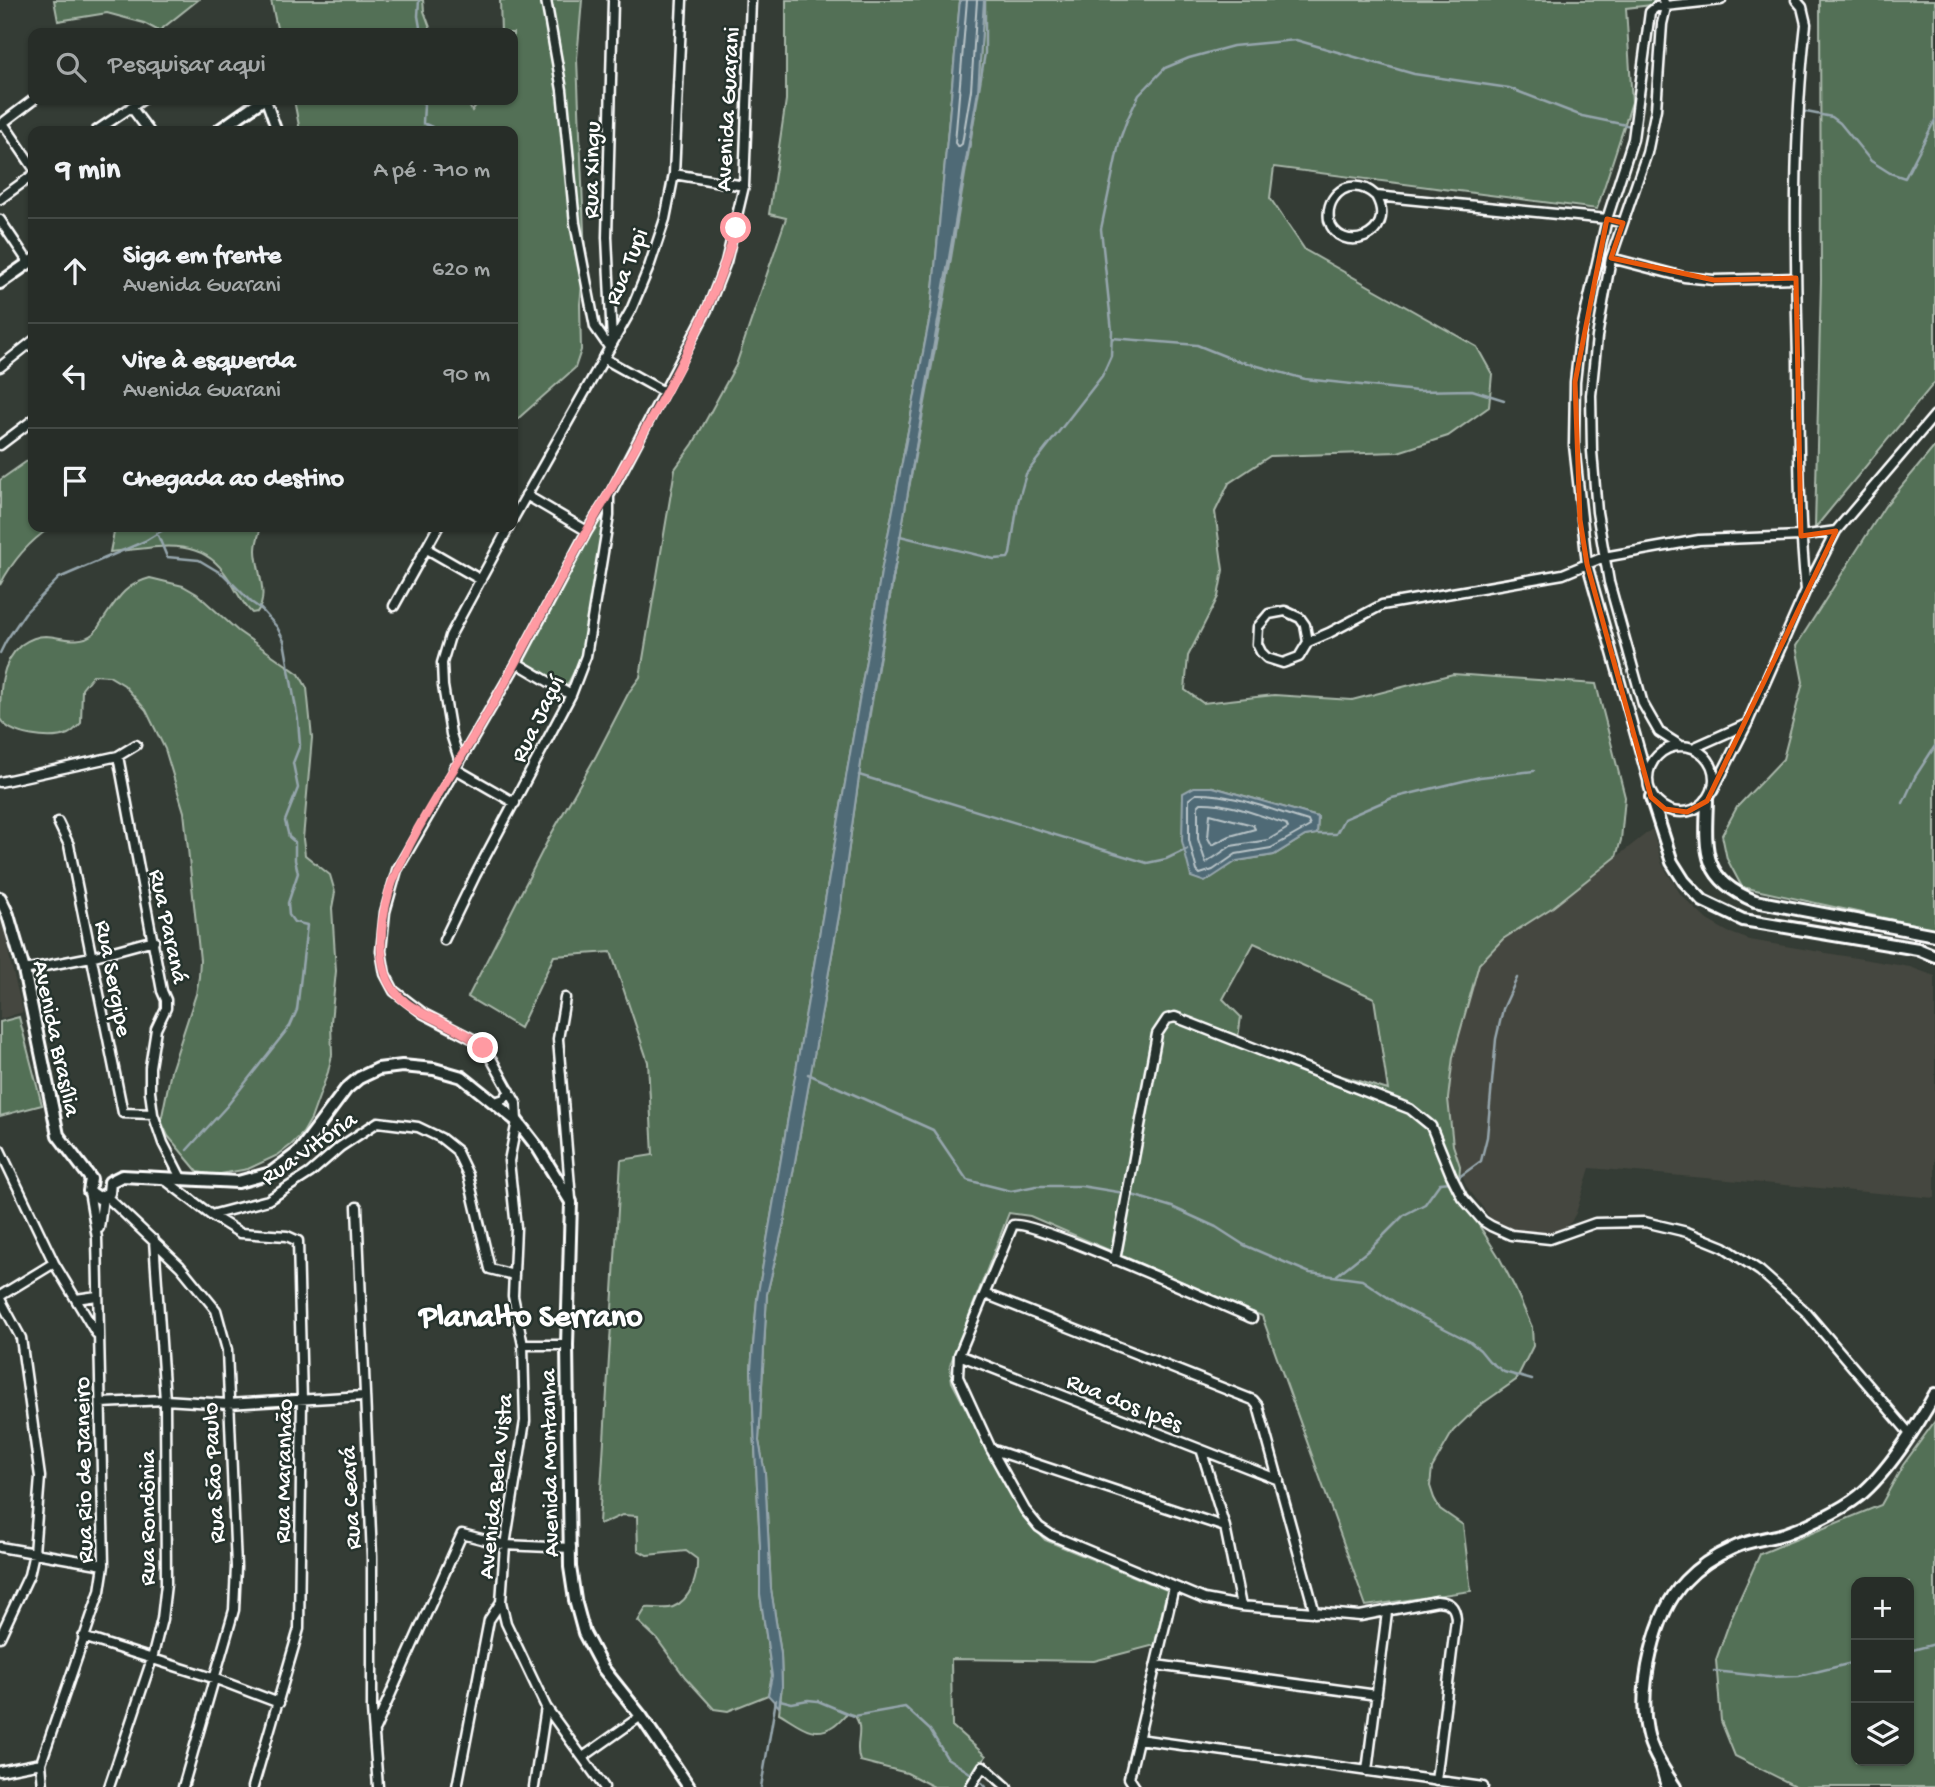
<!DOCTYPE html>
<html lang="pt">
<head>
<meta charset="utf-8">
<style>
	:root { --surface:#272d28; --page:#333934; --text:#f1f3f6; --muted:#a4a8a8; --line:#434945 }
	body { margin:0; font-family:"Gochi Hand",sans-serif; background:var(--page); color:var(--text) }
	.controls { position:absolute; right:21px; bottom:21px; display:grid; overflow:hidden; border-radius:14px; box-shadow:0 2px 5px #0004 }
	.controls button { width:63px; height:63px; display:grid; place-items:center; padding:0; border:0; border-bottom:2px solid var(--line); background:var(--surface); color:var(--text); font:35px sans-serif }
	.stop { position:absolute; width:21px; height:21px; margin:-16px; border:5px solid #ff9aa2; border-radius:50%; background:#fff }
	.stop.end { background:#ff9aa2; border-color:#fff; box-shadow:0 2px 7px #0008 }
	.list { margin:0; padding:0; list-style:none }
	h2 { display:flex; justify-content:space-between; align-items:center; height:91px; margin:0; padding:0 28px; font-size:30px }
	h2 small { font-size:23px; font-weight:400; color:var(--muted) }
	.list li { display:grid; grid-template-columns:46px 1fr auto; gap:21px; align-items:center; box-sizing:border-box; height:105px; padding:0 28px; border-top:2px solid var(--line) }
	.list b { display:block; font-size:26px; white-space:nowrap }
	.list p { margin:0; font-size:23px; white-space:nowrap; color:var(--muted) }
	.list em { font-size:23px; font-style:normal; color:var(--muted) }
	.icon { flex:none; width:38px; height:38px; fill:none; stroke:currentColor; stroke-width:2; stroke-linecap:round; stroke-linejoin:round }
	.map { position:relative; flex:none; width:1935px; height:1787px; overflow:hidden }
	.search { position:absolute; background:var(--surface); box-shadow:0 2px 5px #0004; left:28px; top:28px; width:490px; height:77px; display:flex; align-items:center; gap:18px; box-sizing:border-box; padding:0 24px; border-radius:14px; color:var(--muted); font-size:26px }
	.panel { position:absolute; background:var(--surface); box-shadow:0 2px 5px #0004; left:28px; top:126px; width:490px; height:406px; border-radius:14px }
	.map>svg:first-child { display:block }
</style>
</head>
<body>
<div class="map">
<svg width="1935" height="1787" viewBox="0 0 1935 1787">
	<rect width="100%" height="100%" fill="#343c35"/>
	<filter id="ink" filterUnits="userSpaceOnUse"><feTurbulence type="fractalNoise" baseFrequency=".0143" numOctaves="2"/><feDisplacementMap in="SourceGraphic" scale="14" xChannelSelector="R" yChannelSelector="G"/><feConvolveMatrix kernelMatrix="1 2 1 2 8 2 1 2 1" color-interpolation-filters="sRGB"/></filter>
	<g filter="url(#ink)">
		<!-- built -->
		<path fill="#45473f" d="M1652,829L1662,864L1681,895L1707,920L1728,932L1750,940L1910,967L1935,976V1198L1590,1168L1576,1213L1571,1222L1556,1234L1531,1235L1497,1226L1466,1186L1453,1145L1448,1099L1453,1057L1479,964L1503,939L1553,907Z
			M0,916L4,923L10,960L23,1012L0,1019Z"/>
		<!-- green -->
		<path fill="#536f56" stroke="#a9b7aa" stroke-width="2" fill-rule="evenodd" d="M54,0H198L159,31L144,23L107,13L58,21Z
			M271,0H423L424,11L432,33H278Z
			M500,0H582L577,59L585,257L580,304L581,350L575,368L513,423V131H300L294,100H466L472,111L480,100H513V33H501Z
			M786,0H960L931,310L881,572L757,1299L751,1369L760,1545V1594L772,1676L768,1695L728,1711L714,1709L685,1677L657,1639L638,1621L646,1608C653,1607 667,1610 673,1607C691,1600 698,1576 697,1559L686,1551L647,1555L638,1550L637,1516L622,1515L602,1524L599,1523L621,1160L653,1155L648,1062L611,952L554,956L520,1028L468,997L549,838L596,756L629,692L640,677L675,469L693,444L736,365L786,218L769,214L786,100Z
			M984,0H1696L1626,8L1632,102L1597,209L1274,167L1270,198L1305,250L1477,347L1492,374L1489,407L1448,436L1398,452L1270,456L1229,483L1215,512L1223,570L1218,597L1188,656L1185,690L1203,703L1274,695L1352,700L1453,674L1596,684L1625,797L1621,840L1616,857L1553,907L1503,939L1479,964L1453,1057L1448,1099L1453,1145L1460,1166L1459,1183L1463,1200L1499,1257L1515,1288L1532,1327L1533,1346L1516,1380L1479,1406L1453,1431L1432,1468L1430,1486L1434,1498L1440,1509L1463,1525L1471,1591L1366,1606L1262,1316L1030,1216L1009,1213L950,1365L952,1382L1021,1514L1045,1540L1167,1590L1155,1645L1094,1661L951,1659L952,1726L986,1756L967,1787H934L907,1773L860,1761C853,1744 866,1730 854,1715L846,1714C842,1718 838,1723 833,1726C813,1740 796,1722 779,1713L782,1686L781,1654L771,1589L765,1473L759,1441L767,1294L784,1223L840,910L862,756L978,91ZM1213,787L1318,817L1317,834L1305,836L1274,855L1237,861ZM1254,943L1374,998L1388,1090L1237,1044L1241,1017L1223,999Z
			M1820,0H1935V382L1815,528L1821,280Z
			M1935,446V929L1742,887L1727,859L1722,835L1737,807L1783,759L1803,682L1796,646L1885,506Z
			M33,457V527H51C30,541 12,562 0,585V480Z
			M599,520L603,521L584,653L566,687L521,662Z
			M125,527H261C259,534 256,542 256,550C256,569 270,596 257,612L252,613C239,600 235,586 224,572C196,534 150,549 110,552L114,532Z
			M150,578L183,586L197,594L238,631L299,674L307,688L312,738L303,839L305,855L330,875L335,892L332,908L336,971L331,1022L332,1055L328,1072L311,1119L303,1133L291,1145L278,1155L248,1169L215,1175L198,1172L168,1136L161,1121L171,1071L196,994L199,977L200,960L184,812L165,749L146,710L124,685L109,676L93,675L82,689L81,723C78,726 73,732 68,734C51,741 10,736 0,719C0,691 0,663 21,645C28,640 37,636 46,636C62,637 80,645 94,633C97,630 100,624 103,620C118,598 124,585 150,578Z
			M19,1017L42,1105L0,1116V1022Z
			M1935,1421V1787H1797L1735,1756L1721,1721L1716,1660L1731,1618L1760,1554L1881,1505L1903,1465ZM1909,1582V1761H1856V1582Z"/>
		<!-- water -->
		<path fill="#506b76" stroke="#96a6ad" stroke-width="2" d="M960,0H984L978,91L862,756L840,910L784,1223L767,1294L759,1441L765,1473L771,1589L781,1654L782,1686L779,1707L768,1695L772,1676L760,1594V1545L751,1369L757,1299L881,572L931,311Z
			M1194,787H1213L1318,817L1317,834L1305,836L1274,855L1237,861L1205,882L1191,877L1182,841L1183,793Z"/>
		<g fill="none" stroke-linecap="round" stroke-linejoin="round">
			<!-- shore -->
			<path stroke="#b9c4c8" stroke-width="2" d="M967,0L955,143L958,147L962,144L971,90L977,0
				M1196,794C1233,793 1273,811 1308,821L1310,826L1271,848L1236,854L1213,870L1200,874L1197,871L1189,840V799Z
				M1201,803C1229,802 1260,816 1286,824L1288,828L1268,840L1231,846L1206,863L1198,839V806Z
				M1210,814L1253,825L1255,829L1230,836L1212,845L1208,838Z"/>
			<!-- stream -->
			<path stroke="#96a6ad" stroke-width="2.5" d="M419,0L418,16L421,33
				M421,100L424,105L423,123L432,127L434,131
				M1801,111L1832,117L1840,123L1871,161L1890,173L1905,178L1935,120
				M1112,338L1197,345L1232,359L1305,379L1417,391L1472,390L1504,400
				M909,487L943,305L985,53V0
				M157,533L167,557L199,560L224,575L251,602L261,609L277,627L284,641L298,720L300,745L293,763L298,788L285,821L289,837L295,842V860L298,873L288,903L289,915L294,922L307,925L297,1010L290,1026L227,1106L187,1150
				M900,536L994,559L1008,558L1010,554L1018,502L1026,474L1102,376L1111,356L1112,331L1101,229L1120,139L1127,120L1139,95L1165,68L1189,58L1233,46L1296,40L1414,74L1509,88L1582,116L1631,126L1633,124
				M0,653L6,641L25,613L59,578L145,541L168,527
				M865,742L895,566
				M859,775L1147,863L1166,859L1187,849
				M1903,803L1915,777L1935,746
				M1317,834H1336L1344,819L1392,798L1480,777L1534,771
				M808,1074L933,1130L967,1180L1011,1191L1036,1186H1081L1124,1193
				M1455,1180L1481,1161L1487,1137L1496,1039L1503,1009L1517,978
				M1132,1195L1172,1207L1216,1227L1244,1245L1310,1273L1362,1280L1402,1307L1469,1341L1480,1350L1489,1361L1504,1372L1532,1380
				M1337,1275L1370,1249L1404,1215L1425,1204L1440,1183L1451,1182
				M1909,1651L1935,1644
				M1714,1671L1769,1677L1799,1676L1856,1662
				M780,1700L792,1703L808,1700L818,1701L854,1716L905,1707L930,1730L947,1758L973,1775
				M982,1783L986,1787
				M761,1787L776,1700"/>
			<!-- street casing -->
			<g stroke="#fff" stroke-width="13">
				<path id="street" d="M546,0L562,90L575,223L595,327L609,347
					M1663,0L1666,7L1662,24L1656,109L1647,153L1611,258L1597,337L1591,395L1592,451L1597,512L1609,582L1643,704L1659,732L1681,746
					M1796,0L1802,7L1806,24C1793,136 1795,248 1798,360C1799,437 1798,514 1806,590
					M266,100L277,131
					M131,107L149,131
					M3,123L33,167
					M0,125L33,100
					M96,131L142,100
					M674,174L744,186
					M1376,196C1399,236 1339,257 1329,220C1328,213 1329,205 1333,199C1344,182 1363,184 1376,196L1607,219L1623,223
					M0,199L33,175
					M0,220L29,263
					M1611,258L1684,277L1714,280L1796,278
					M612,341L607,237L613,0
					M603,358L664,392
					M0,367L33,341
					M0,445L33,420
					M526,495L587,531
					M513,519L631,310L649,267L665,219L674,174L682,0
					M427,549L481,580
					M394,606L438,527
					M1308,642L1305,625L1300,618L1285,611L1269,614L1258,627L1257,644L1261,652L1267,658L1283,663L1299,657L1308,642L1329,633L1382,605L1563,574L1604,557L1699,540L1800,536L1836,531
					M517,663L571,695
					M1648 779a33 33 0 1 1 66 0a33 33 0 1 1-66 0Z
					M1693,748L1747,724
					M118,756L162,991L166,1000V1008L156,1029L150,1067V1092L153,1114L163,1143L182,1180
					M459,759L451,734L443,686L442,663L450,636L509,527
					M454,768L515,803
					M1648,780L1587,564L1574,445L1575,382L1580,337L1607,219L1633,139L1650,12L1656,7L1721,0
					M0,782L118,756L136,745
					M1713,791L1747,724L1806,590L1836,531L1935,415
					M58,822L69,845L123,1113L153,1114
					M444,940L475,876L571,695L586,656L609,516V496
					M24,970L91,957L154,940
					M565,998L558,1039L571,1199
					M495,1102L504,1099L510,1091
					M0,1150L54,1263L96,1333
					M164,1179L211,1215L268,1200L310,1173L340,1147L378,1122L418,1127L441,1138L456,1150L468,1175L490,1269L514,1275
					M106,1196L180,1266L216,1310L227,1350L236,1567L234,1610L183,1787
					M357,1207L372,1557V1709L378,1787
					M211,1215L240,1233L287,1236L298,1241L302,1399L299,1629L253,1787
					M99,1228L103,1197
					M1115,1260L1157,1034L1167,1019L1175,1017L1410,1109L1431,1126L1451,1175L1462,1197L1483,1221L1491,1226L1511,1235L1550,1239L1595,1223L1645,1222L1687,1232L1724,1247L1760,1271L1805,1311L1910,1434
					M985,1294L1253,1400L1258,1406L1315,1613
					M0,1296L54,1263
					M0,1299L21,1338L40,1477L34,1553L29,1575L0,1637
					M76,1299L97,1296
					M1252,1318C1221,1305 1031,1219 1013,1225L959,1355L958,1377L991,1449L1025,1510L1039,1527L1051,1535L1204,1599L1241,1606L1360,1616L1437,1601C1450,1602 1455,1606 1456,1619L1436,1781
					M523,1345H567
					M959,1355L1279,1480
					M101,1403L165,1400L228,1404L363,1396
					M991,1449L1225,1527
					M1202,1452L1225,1527L1241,1606
					M0,1547L104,1565
					M83,1637L216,1679L279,1703
					M1156,1665L1377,1695
					M375,1729L462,1534L505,1545L571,1548
					M1138,1739L1483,1787
					M583,1757L641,1716
					M1661,1769L1666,1787
					M0,1771L41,1763
					M1367,1771L1387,1612
					M43,1787L41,1763L100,1591L104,1565L97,1238L89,1191
					M109,1787L152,1659L162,1619L166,1584L165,1400L154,1240
					M457,1787L489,1620L501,1602
					M534,1787L546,1707
					M604,1787L546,1707L506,1623L501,1602L505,1545L525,1421L523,1345L513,1296L516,1228L509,1161L517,1121L516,1103L492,1060L475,1040L424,1014L394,991L385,974L381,951L385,912L397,870L517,663L587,531L609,496L708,308L726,262L744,186L751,0
					M970,1787L983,1766L1007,1787
					M1135,1787L1129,1778L1174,1587"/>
			</g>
			<!-- secondary casing -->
			<g stroke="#fff" stroke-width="16">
				<path id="secondary" d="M218,131L262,100
					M0,283L33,260
					M1651,797L1672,862L1684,881L1703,901L1743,920L1918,949L1935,956
					M1707,801C1705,852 1702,879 1755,901L1935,935
					M0,898L8,915L24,970L58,1135L91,1179
					M91,1179L89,1191L99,1198L109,1193L110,1182
					M110,1182L122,1176L238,1182L271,1173L299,1152L346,1089L359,1078L378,1069L402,1066L434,1069L462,1077L517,1121L538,1148L571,1202L567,1345L570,1567L575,1600L584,1633L602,1667L641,1716L689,1787
					M1675,1787C1664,1770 1651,1752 1647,1731C1638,1688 1654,1613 1685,1581C1698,1567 1715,1556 1733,1548C1748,1540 1767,1539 1784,1534C1807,1526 1840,1511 1859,1496C1887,1473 1918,1425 1935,1394"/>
			</g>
			<!-- street -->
			<use href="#street" stroke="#26332d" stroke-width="8"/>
			<!-- secondary -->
			<use href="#secondary" stroke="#26332d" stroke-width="10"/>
		</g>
	</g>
	<g fill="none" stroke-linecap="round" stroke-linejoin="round" filter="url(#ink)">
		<!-- route -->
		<path stroke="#ff9aa2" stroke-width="9" d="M483,1048C455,1019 396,1016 385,972C376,941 384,898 398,869C418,823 451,774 477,731C517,666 549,597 587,531C641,435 706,335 736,228"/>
	</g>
	<!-- marked area -->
	<path fill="none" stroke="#e8590c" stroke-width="5" stroke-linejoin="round" d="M1607,219L1623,223L1611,258L1714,280L1796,278L1801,536L1836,531L1707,801L1687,812L1665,809L1651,797L1587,564L1580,520L1575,382Z"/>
	<g text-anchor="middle" stroke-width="5" stroke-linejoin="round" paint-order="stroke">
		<!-- street labels -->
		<g font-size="24" fill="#fff" stroke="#26332d">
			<text transform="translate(726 109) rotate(-87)" y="8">Avenida Guarani</text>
			<text transform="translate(590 170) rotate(-89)" y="8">Rua Xingu</text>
			<text transform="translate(625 266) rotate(-68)" y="8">Rua Tupi</text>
			<text transform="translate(536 718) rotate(-64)" y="8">Rua Jaçuí</text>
			<text transform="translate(170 926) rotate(78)" y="8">Rua Paraná</text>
			<text transform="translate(115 978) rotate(79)" y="8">Rua Sergipe</text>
			<text transform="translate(58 1038) rotate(78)" y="8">Avenida Brasília</text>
			<text transform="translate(308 1147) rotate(-35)" y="8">Rua Vitória</text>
			<text transform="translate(1125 1401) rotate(22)" y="8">Rua dos Ipês</text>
			<text transform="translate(548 1463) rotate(-91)" y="8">Avenida Montanha</text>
			<text transform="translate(82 1470) rotate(-91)" y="8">Rua Rio de Janeiro</text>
			<text transform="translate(282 1471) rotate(-89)" y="8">Rua Maranhão</text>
			<text transform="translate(212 1473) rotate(-93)" y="8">Rua São Paulo</text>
			<text transform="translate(494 1486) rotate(-84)" y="8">Avenida Bela Vista</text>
			<text transform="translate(349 1498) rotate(-93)" y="8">Rua Ceará</text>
			<text transform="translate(146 1518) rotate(-90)" y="8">Rua Rondônia</text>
		</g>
		<!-- district labels -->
		<g font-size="32" font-weight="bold" fill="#fff" stroke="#26332d">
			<text x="531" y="1325">Planalto Serrano</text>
		</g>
	</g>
</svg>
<div class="controls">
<button>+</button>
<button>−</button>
<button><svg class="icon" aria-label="layers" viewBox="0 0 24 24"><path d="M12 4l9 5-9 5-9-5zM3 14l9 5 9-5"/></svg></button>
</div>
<div class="stop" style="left:736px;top:228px"></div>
<div class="stop end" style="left:483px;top:1048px"></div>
<div class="search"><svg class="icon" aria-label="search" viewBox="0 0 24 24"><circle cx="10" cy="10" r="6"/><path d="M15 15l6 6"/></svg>Pesquisar aqui</div>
<section class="panel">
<h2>9 min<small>A pé · 710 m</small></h2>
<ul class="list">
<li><svg class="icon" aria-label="ahead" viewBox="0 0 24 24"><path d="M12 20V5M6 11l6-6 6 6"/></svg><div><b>Siga em frente</b><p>Avenida Guarani</p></div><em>620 m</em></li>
<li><svg class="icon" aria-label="left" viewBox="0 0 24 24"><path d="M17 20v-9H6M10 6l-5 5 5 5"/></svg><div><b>Vire à esquerda</b><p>Avenida Guarani</p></div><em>90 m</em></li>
<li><svg class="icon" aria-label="arrive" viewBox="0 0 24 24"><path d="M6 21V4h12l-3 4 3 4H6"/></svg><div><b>Chegada ao destino</b></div></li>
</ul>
</section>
</div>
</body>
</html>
